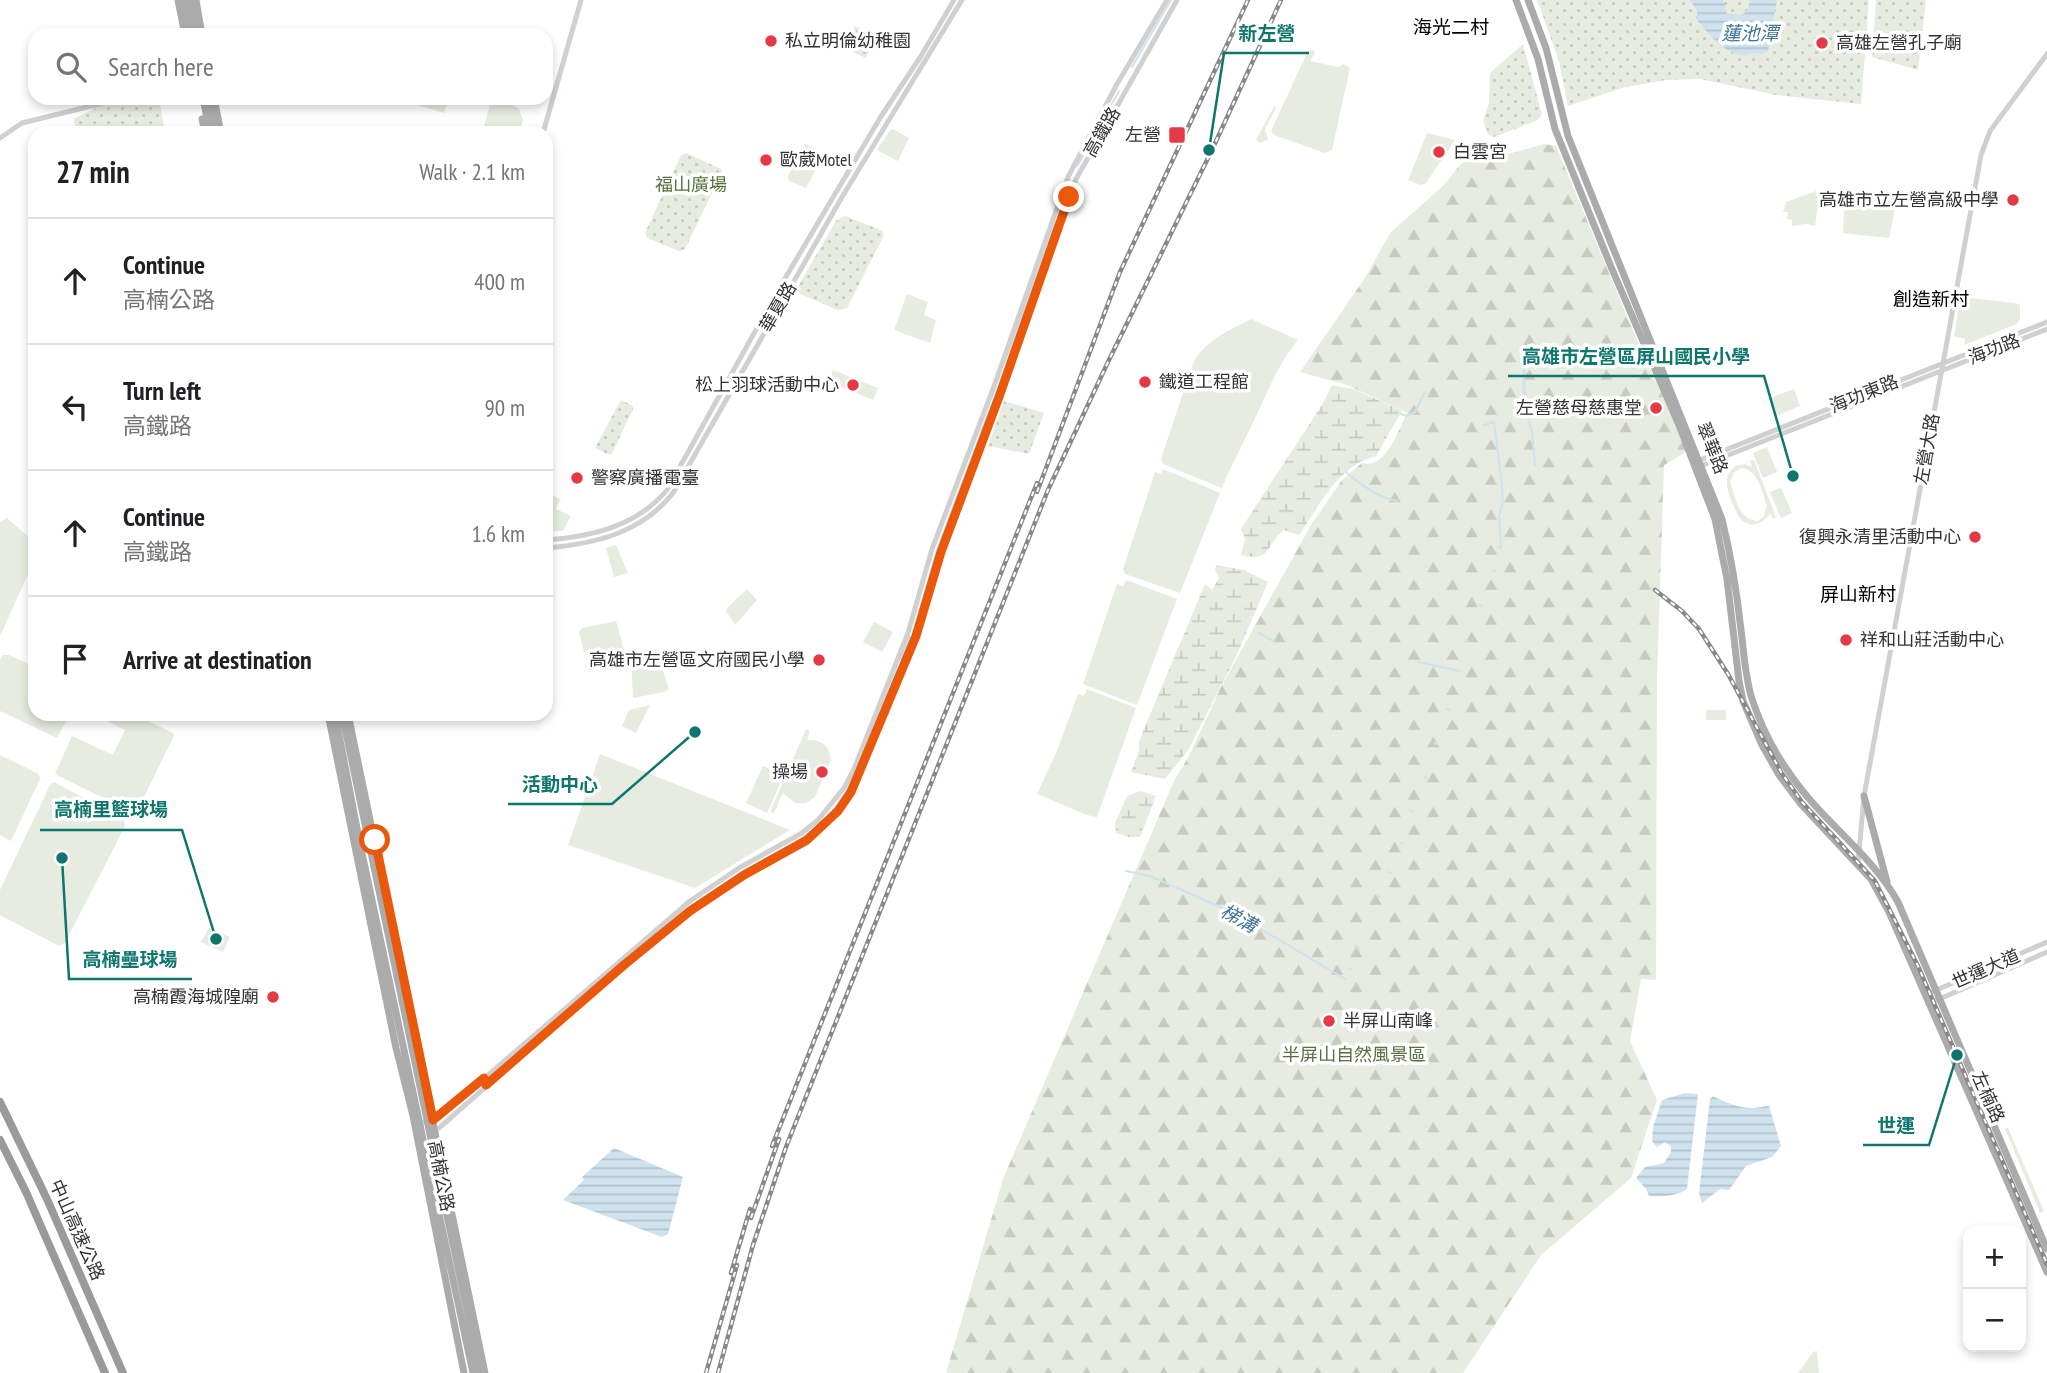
<!DOCTYPE html>
<html lang="en">
<head>
<meta charset="utf-8">
<style>
	:root { --surface:#fff; --page:#f2f2f2; --text:#202124; --muted:#757577; --line:#e0e0e0 }
	body { margin:0; font-family:"PT Sans Narrow","Noto Sans TC",sans-serif; background:var(--page); color:var(--text) }
	.controls { position:absolute; right:21px; bottom:21px; display:grid; overflow:hidden; border-radius:14px; box-shadow:0 4px 10px #0003 }
	.controls button { width:63px; height:63px; display:grid; place-items:center; padding:0; border:0; border-bottom:2px solid var(--line); background:var(--surface); color:var(--text); font:35px sans-serif }
	.stop { position:absolute; width:21px; height:21px; margin:-16px; border:5px solid #ea580c; border-radius:50%; background:#fff }
	.stop.end { background:#ea580c; border-color:#fff; box-shadow:0 2px 7px #0008 }
	.list { margin:0; padding:0; list-style:none }
	h2 { display:flex; justify-content:space-between; align-items:center; height:91px; margin:0; padding:0 28px; font-size:30px }
	h2 small { font-size:23px; font-weight:400; color:var(--muted) }
	.list li { display:grid; grid-template-columns:46px 1fr auto; gap:21px; align-items:center; box-sizing:border-box; height:126px; padding:0 28px; border-top:2px solid var(--line) }
	.list b { display:block; font-size:26px; white-space:nowrap }
	.list p { margin:0; font-size:23px; white-space:nowrap; color:var(--muted) }
	.list em { font-size:23px; font-style:normal; color:var(--muted) }
	.icon { flex:none; width:38px; height:38px; fill:none; stroke:currentColor; stroke-width:2; stroke-linecap:round; stroke-linejoin:round }
	.map { position:relative; flex:none; width:2047px; height:1373px; overflow:hidden }
	.search { position:absolute; background:var(--surface); box-shadow:0 4px 10px #0003; left:28px; top:28px; width:525px; height:77px; display:flex; align-items:center; gap:18px; box-sizing:border-box; padding:0 24px; border-radius:21px; color:var(--muted); font-size:26px }
	.panel { position:absolute; background:var(--surface); box-shadow:0 4px 10px #0003; left:28px; top:126px; width:525px; height:595px; border-radius:21px }
	.map>svg:first-child { display:block }
</style>
</head>
<body>
<div class="map">
<svg width="2047" height="1373" viewBox="0 0 2047 1373">
	<defs>
		<pattern id="forest-firs" width="22" height="20" patternUnits="userSpaceOnUse" patternTransform="scale(1.75)"><rect width="22" height="20" fill="#e6ecdf"/><path d="M5 1l3.5 6h-7zM16 11l3.5 6h-7z" fill="#c6cbc0"/></pattern>
		<pattern id="wetland-marsh" width="20" height="14" patternUnits="userSpaceOnUse" patternTransform="scale(1.75)"><rect width="20" height="14" fill="#e6ecdf"/><path d="M1 5h8M5 5V1M11 12h8M15 12V8" fill="none" stroke="#c6cbc0"/></pattern>
		<pattern id="park-dots" width="8" height="8" patternUnits="userSpaceOnUse" patternTransform="scale(1.75)"><rect width="8" height="8" fill="#e6ecdf"/><path d="M2 2h.1M6 6h.1" fill="none" stroke="#c6cbc0" stroke-width="1.8" stroke-linecap="round"/></pattern>
		<pattern id="water-rules" width="6" height="5" patternUnits="userSpaceOnUse" patternTransform="scale(1.75)"><rect width="6" height="5" fill="#cfe2ee"/><path d="M0 2.5h6" fill="none" stroke="#b2c2cd"/></pattern>
	</defs>
	<rect width="100%" height="100%" fill="#fff"/>
	<!-- grass -->
	<path fill="#e6ecdf" fill-rule="evenodd" d="M1314,50L1315,53L1310,61L1338,67L1344,64L1350,68L1332,150L1325,153L1274,135L1271,131L1308,51Z
		M416,98H449L444,113L417,105Z
		M492,98H497L496,105L508,102L519,109L523,120L520,133H482Z
		M1275,105L1276,108L1265,129L1268,139L1261,143L1256,140Z
		M893,129L909,138L898,161L877,150L890,130Z
		M1427,133L1455,140L1426,183L1421,185L1408,180Z
		M805,144L824,154L806,188L789,181L788,176Z
		M1845,189L1857,191L1863,196L1872,195L1874,200H1890V204L1895,208L1889,238L1843,233Z
		M1816,191L1819,199L1815,226L1806,224L1792,226V220L1787,219L1788,212H1783L1786,202Z
		M907,294L928,302L924,315L936,320L930,343L894,330Z
		M1961,297L2015,303L2020,305V318L2017,324L1964,345L1965,339L1954,336Z
		M1251,319L1298,340C1276,367 1270,388 1255,418C1244,442 1232,463 1222,488L1163,464L1161,459L1194,361C1208,339 1228,331 1251,319Z
		M833,370L878,388L873,400L828,382Z
		M1794,389L1800,406L1776,416L1769,398Z
		M1767,447L1777,472L1763,478L1753,453Z
		M1754,460L1776,517L1773,519L1770,513C1765,524 1747,530 1739,517C1734,509 1726,489 1727,480C1727,474 1731,470 1735,466L1744,464L1752,467L1750,461ZM1742,468C1759,471 1762,492 1767,506L1764,516L1758,521C1738,520 1736,498 1730,482L1734,472Z
		M1163,469L1220,493L1180,593L1125,574L1123,569L1155,472L1161,474Z
		M1781,488L1792,513L1781,518L1770,492Z
		M546,493L560,499L556,509L571,516L563,531H553L546,517Z
		M7,518L34,542L29,572L0,636V522Z
		M616,545L628,573L614,577L606,548Z
		M1126,580L1177,599L1137,705L1083,684L1117,584L1123,586Z
		M747,589L757,600L735,625L726,611L727,608Z
		M616,621L625,653L584,652L579,632L582,628Z
		M874,622L893,632L882,652L863,642Z
		M657,653L669,689L664,692L633,698L631,658Z
		M3,655H9L35,667V714H70L57,738L0,711V661Z
		M1087,689L1136,708L1097,817L1087,815L1037,794L1056,753L1078,694L1084,696Z
		M650,705L636,733L622,726L629,710Z
		M1706,710H1726V720H1706Z
		M93,714H133L173,733L174,736L137,811L133,813L55,774L72,736L113,755L125,730Z
		M806,729L810,731L807,740C821,739 832,746 830,762L815,797L806,803H795L783,793L774,813L770,812Z
		M600,754L790,830L695,888L568,845Z
		M0,755L39,774L40,779L11,841L0,835Z
		M763,766L784,775L767,813L746,803Z
		M54,782L124,820L125,826L65,943L59,946L0,915V890L50,785Z
		M209,928L230,937L223,952L201,942Z
		M2008,1128L2044,1211L2040,1213L2005,1129Z
		M1817,1351L1819,1373H1798L1813,1352Z"/>
	<!-- forest -->
	<path fill="url(#forest-firs)" d="M1544,144L1556,146L1637,340L1688,451L1664,465L1657,678L1656,980L1641,979L1630,1041L1657,1100L1631,1178L1541,1255L1463,1373H946L1003,1179L1174,781L1189,756L1221,687L1311,525L1342,480L1362,463C1386,470 1398,430 1407,413L1347,385L1300,372L1365,278L1390,233L1443,186L1460,165L1468,159L1498,157Z"/>
	<!-- wetland -->
	<path fill="url(#wetland-marsh)" d="M1332,385L1356,390L1402,411L1376,456C1338,465 1320,505 1299,535L1284,530C1265,544 1272,563 1241,555L1245,539L1241,529L1322,405Z
		M1216,565L1244,570L1268,582L1235,659L1188,750L1165,779L1131,772L1139,751V741L1205,584L1212,590L1219,578L1215,570Z
		M1141,791L1156,796L1140,837H1129L1116,833L1115,823L1127,796Z"/>
	<!-- park -->
	<path fill="url(#park-dots)" d="M1537,0H1869L1861,104L1776,95L1700,79L1666,80L1625,87L1568,106L1559,61Z
		M1876,0H1926L1918,70L1872,57Z
		M855,26L876,37L866,58L844,48Z
		M1523,44L1542,114L1538,120L1494,137L1488,134L1483,121L1489,103L1490,75L1491,72Z
		M135,98H159L165,133H78L73,119L98,107Z
		M686,153L721,169L722,172L685,249L679,251L647,238L645,233L681,155Z
		M845,216L883,231V237L847,308L838,310L800,294L797,288L836,221Z
		M621,400L633,406V409L612,454L609,455L595,448Z
		M1004,401L1044,413L1029,454L988,446Z"/>
	<!-- water -->
	<path fill="url(#water-rules)" d="M1690,0H1723L1727,14L1742,15L1748,9L1750,0H1777L1768,51L1761,54C1754,52 1751,54 1744,55C1725,55 1708,33 1697,20V10Z
		M1685,1093L1698,1094L1687,1189C1678,1196 1661,1197 1649,1196L1646,1189L1636,1178L1645,1167L1664,1163L1671,1152V1147L1665,1142L1657,1147L1652,1141L1653,1127L1662,1100Z
		M1713,1096C1724,1102 1739,1108 1752,1108C1758,1108 1763,1106 1769,1106L1781,1146L1772,1157L1746,1166L1729,1190L1720,1189L1702,1203L1699,1193L1710,1099Z
		M614,1148L683,1177L668,1234L662,1237L563,1200L584,1180L582,1177Z"/>
	<g fill="none" stroke-linecap="round" stroke-linejoin="round">
		<!-- stream -->
		<path stroke="#cfe2ee" stroke-width="2" d="M1132,67L1171,0
			M1078,165L1119,91
			M1526,348V349
			M1526,352L1524,379L1526,402
			M1524,355L1523,391L1525,408L1532,432L1535,465
			M1005,362L1056,221
			M1401,414L1407,416L1415,412L1425,392
			M1484,425L1494,422L1502,486L1503,502L1499,515L1501,546
			M1346,472C1361,485 1377,497 1397,501
			M1498,547L1501,548
			M1493,570L1495,571
			M1480,605L1482,606
			M919,612L937,550L996,393
			M1259,633L1275,642
			M1466,640L1468,641
			M901,659L910,637
			M1418,662L1460,671
			M1447,709L1450,710
			M1435,743L1437,744
			M1424,777L1426,778
			M1410,810L1413,812
			M824,821C862,780 877,719 898,668
			M795,843L817,827
			M1401,843L1403,844
			M1126,871L1150,876L1234,913L1345,979
			M1388,872L1391,873
			M1377,896L1380,897
			M1355,946L1359,948
			M1349,968L1352,970"/>
		<!-- tertiary -->
		<path stroke="#d0d0d0" stroke-width="5" d="M543,133L581,0
			M0,138L22,123L124,98
			M1695,462L2047,322
			M1698,467L2047,329
			M546,540C591,537 637,526 667,490L777,292L880,118L921,56L954,0
			M546,548C594,544 642,533 673,493L842,197L962,0
			M1858,863L1864,796L1981,155L1990,131L2047,54
			M1925,995L2047,942
			M1928,1004L2047,952
			M418,1126L420,1123L437,1119L690,901L739,868L802,833L818,820L844,788L854,769L908,633L932,549L993,389L1068,177L1117,84L1167,0
			M432,1129L439,1128L659,935L695,907L744,875L807,840L838,811L851,792L915,639L941,552L971,476L1076,179L1177,0"/>
		<!-- primary -->
		<path stroke="#ababab" stroke-width="7" d="M178,0L185,35
			M184,0L191,35
			M190,0L197,35
			M196,0L202,35
			M1516,0L1538,59L1555,129L1612,269L1679,425L1715,519L1727,579L1739,681L1743,701L1762,745L1779,775L1800,803L1871,879L1889,912L2047,1272
			M1528,0L1546,48L1568,136L1722,519C1731,556 1737,593 1741,630C1744,653 1745,677 1752,699C1760,723 1773,750 1788,771C1819,819 1870,852 1898,902L2047,1249
			M203,98L210,133
			M208,98L215,133
			M214,98L221,133
			M202,119L205,133
			M328,714L396,1048L413,1116L464,1373
			M335,714L360,844L473,1373
			M342,714L480,1373
			M348,714L485,1373
			M1864,796L1887,882"/>
		<!-- motorway -->
		<path stroke="#9a9a9a" stroke-width="8" d="M0,1102L47,1199L123,1373
			M0,1140L26,1192L105,1373"/>
		<!-- rail casing -->
		<g stroke="#888" stroke-width="4.5">
			<path id="rail" d="M1037,492L1120,272L1248,0
				M1655,590L1682,611L1699,629L1728,674L1781,772L1802,802L1875,881L1918,966L2047,1264
				M772,1146L1037,483
				M751,1218L779,1139
				M731,1273L750,1209
				M706,1373L737,1265
				M718,1373L753,1245L786,1147L1048,490L1108,362L1211,152L1281,0"/>
		</g>
		<!-- rail -->
		<use href="#rail" stroke="#fff" stroke-width="2" stroke-dasharray="5" stroke-linecap="butt"/>
	</g>
	<g fill="none" stroke-linecap="round" stroke-linejoin="round">
		<!-- route -->
		<path stroke="#ea580c" stroke-width="9" d="M375,840L433,1120L484,1078L486,1085L624,965L690,911L744,875L807,840L838,811L851,792L916,636L941,552L999,397L1069,197"/>
	</g>
	<!-- markers -->
	<g fill="#e63946" stroke="#fff" stroke-width="2.5">
		<circle cx="771" cy="41" r="7"/>
		<circle cx="1822" cy="43" r="7"/>
		<rect x="1168" y="126" width="18" height="18" rx="3.5"/>
		<circle cx="1439" cy="152" r="7"/>
		<circle cx="766" cy="160" r="7"/>
		<circle cx="2013" cy="200" r="7"/>
		<circle cx="1145" cy="382" r="7"/>
		<circle cx="853" cy="385" r="7"/>
		<circle cx="1656" cy="408" r="7"/>
		<circle cx="577" cy="478" r="7"/>
		<circle cx="1975" cy="537" r="7"/>
		<circle cx="1846" cy="640" r="7"/>
		<circle cx="819" cy="660" r="7"/>
		<circle cx="822" cy="772" r="7"/>
		<circle cx="273" cy="997" r="7"/>
		<circle cx="1329" cy="1021" r="7"/>
	</g>
	<g text-anchor="middle" stroke-width="7" stroke-linejoin="round" paint-order="stroke">
		<!-- poi labels -->
		<g font-size="18" fill="#333" stroke="#fff" text-anchor="start">
			<text x="785" y="47">私立明倫幼稚園</text>
			<text x="1836" y="49">高雄左營孔子廟</text>
			<text x="1161" y="141" text-anchor="end">左營</text>
			<text x="1453" y="158">白雲宮</text>
			<text x="780" y="166">歐葳Motel</text>
			<text x="1999" y="206" text-anchor="end">高雄市立左營高級中學</text>
			<text x="1159" y="388">鐵道工程館</text>
			<text x="839" y="391" text-anchor="end">松上羽球活動中心</text>
			<text x="1642" y="414" text-anchor="end">左營慈母慈惠堂</text>
			<text x="591" y="484">警察廣播電臺</text>
			<text x="1961" y="543" text-anchor="end">復興永清里活動中心</text>
			<text x="1860" y="646">祥和山莊活動中心</text>
			<text x="805" y="666" text-anchor="end">高雄市左營區文府國民小學</text>
			<text x="808" y="778" text-anchor="end">操場</text>
			<text x="259" y="1003" text-anchor="end">高楠霞海城隍廟</text>
			<text x="1343" y="1027">半屏山南峰</text>
		</g>
		<!-- street labels -->
		<g font-size="18" fill="#333" stroke="#fff">
			<text transform="translate(1102 132) rotate(-60)" y="6">高鐵路</text>
			<text transform="translate(778 307) rotate(-60)" y="6">華夏路</text>
			<text transform="translate(1994 349) rotate(-21)" y="6">海功路</text>
			<text transform="translate(1864 394) rotate(-22)" y="6">海功東路</text>
			<text transform="translate(1712 448) rotate(68)" y="6">翠華路</text>
			<text transform="translate(1927 449) rotate(-80)" y="6">左營大路</text>
			<text transform="translate(1986 969) rotate(-24)" y="6">世運大道</text>
			<text transform="translate(1988 1097) rotate(66)" y="6">左楠路</text>
			<text transform="translate(441 1176) rotate(79)" y="6">高楠公路</text>
			<text transform="translate(77 1230) rotate(66)" y="6">中山高速公路</text>
		</g>
		<!-- park labels -->
		<g font-size="18" fill="#56703f" stroke="#fff">
			<text x="691" y="191">福山廣場</text>
			<text x="1354" y="1061">半屏山自然風景區</text>
		</g>
		<!-- neighbourhood labels -->
		<g font-size="19" fill="#000" stroke="#fff">
			<text x="1451" y="34">海光二村</text>
			<text x="1931" y="306">創造新村</text>
			<text x="1858" y="601">屏山新村</text>
		</g>
		<!-- water labels -->
		<g font-size="19" font-style="italic" fill="#3f7597" stroke="#fff">
			<text x="1750" y="40">蓮池潭</text>
			<text transform="translate(1239 918) rotate(28)" y="7">梯溝</text>
		</g>
	</g>
	<!-- callouts -->
	<path fill="none" stroke="#0f766e" stroke-width="2.5" d="M1209 150L1224 53H1309M1793 476L1764 376H1508M695 732L612 804H508M216 939L182 830H40M62 858L69 979H192M1957 1055L1929 1145H1863"/>
	<g fill="#0f766e" stroke="#fff" stroke-width="2.5">
		<circle cx="1209" cy="150" r="7"/>
		<circle cx="1793" cy="476" r="7"/>
		<circle cx="695" cy="732" r="7"/>
		<circle cx="216" cy="939" r="7"/>
		<circle cx="62" cy="858" r="7"/>
		<circle cx="1957" cy="1055" r="7"/>
	</g>
	<g font-size="19" text-anchor="middle" font-weight="bold" fill="#0f766e" stroke="#fff" stroke-width="7" stroke-linejoin="round" paint-order="stroke">
		<text x="1267" y="40">新左營</text>
		<text x="1636" y="363">高雄市左營區屏山國民小學</text>
		<text x="560" y="791">活動中心</text>
		<text x="111" y="816">高楠里籃球場</text>
		<text x="130" y="966">高楠壘球場</text>
		<text x="1896" y="1132">世運</text>
	</g>
</svg>
<div class="controls">
<button>+</button>
<button>−</button>
</div>
<div class="stop" style="left:375px;top:840px"></div>
<div class="stop end" style="left:1069px;top:197px"></div>
<div class="search"><svg class="icon" aria-label="search" viewBox="0 0 24 24"><circle cx="10" cy="10" r="6"/><path d="M15 15l6 6"/></svg>Search here</div>
<section class="panel">
<h2>27 min<small>Walk · 2.1 km</small></h2>
<ul class="list">
<li><svg class="icon" aria-label="ahead" viewBox="0 0 24 24"><path d="M12 20V5M6 11l6-6 6 6"/></svg><div><b>Continue</b><p>高楠公路</p></div><em>400 m</em></li>
<li><svg class="icon" aria-label="left" viewBox="0 0 24 24"><path d="M17 20v-9H6M10 6l-5 5 5 5"/></svg><div><b>Turn left</b><p>高鐵路</p></div><em>90 m</em></li>
<li><svg class="icon" aria-label="ahead" viewBox="0 0 24 24"><path d="M12 20V5M6 11l6-6 6 6"/></svg><div><b>Continue</b><p>高鐵路</p></div><em>1.6 km</em></li>
<li><svg class="icon" aria-label="arrive" viewBox="0 0 24 24"><path d="M6 21V4h12l-3 4 3 4H6"/></svg><div><b>Arrive at destination</b></div></li>
</ul>
</section>
</div>
</body>
</html>
